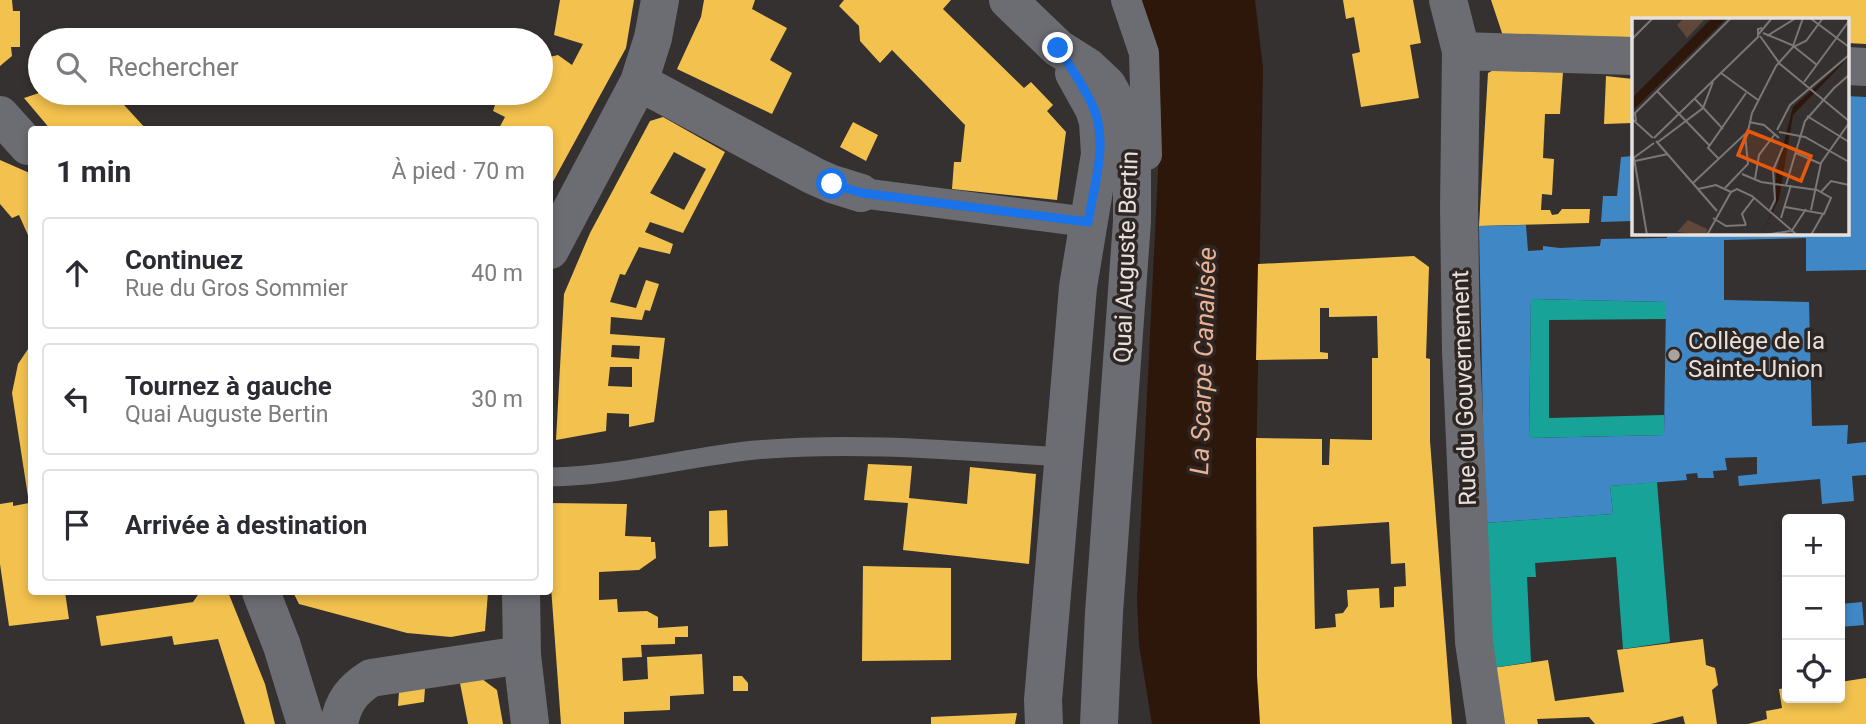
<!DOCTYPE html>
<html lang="fr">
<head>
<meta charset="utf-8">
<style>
	:root { --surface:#fff; --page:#f2f2f3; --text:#2b2b33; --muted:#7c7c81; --line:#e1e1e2 }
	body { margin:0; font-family:Roboto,sans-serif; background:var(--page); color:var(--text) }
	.controls { position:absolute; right:21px; bottom:21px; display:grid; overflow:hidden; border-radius:7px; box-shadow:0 4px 10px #0003 }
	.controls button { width:63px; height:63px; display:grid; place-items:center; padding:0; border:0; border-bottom:2px solid var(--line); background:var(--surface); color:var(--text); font:35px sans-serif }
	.stop { position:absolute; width:21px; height:21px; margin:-16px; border:5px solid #1a73e8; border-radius:50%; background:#fff }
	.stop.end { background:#1a73e8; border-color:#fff; box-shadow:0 2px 7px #0008 }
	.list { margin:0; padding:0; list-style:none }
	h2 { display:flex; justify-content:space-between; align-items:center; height:91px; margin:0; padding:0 28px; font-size:30px }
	h2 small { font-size:23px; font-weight:400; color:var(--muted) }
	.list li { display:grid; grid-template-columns:46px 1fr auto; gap:21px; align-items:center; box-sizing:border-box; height:112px; margin:0 14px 14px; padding:0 14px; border:2px solid var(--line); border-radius:7px }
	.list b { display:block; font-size:26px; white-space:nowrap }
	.list p { margin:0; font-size:23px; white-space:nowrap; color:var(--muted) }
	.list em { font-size:23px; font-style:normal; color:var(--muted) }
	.icon { flex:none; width:38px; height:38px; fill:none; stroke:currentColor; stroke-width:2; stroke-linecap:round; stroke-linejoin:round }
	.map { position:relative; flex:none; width:1866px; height:724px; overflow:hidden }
	.search { position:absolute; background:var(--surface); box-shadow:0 4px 10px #0003; left:28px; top:28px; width:525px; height:77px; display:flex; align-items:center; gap:18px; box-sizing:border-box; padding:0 24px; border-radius:38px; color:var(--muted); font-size:26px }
	.panel { position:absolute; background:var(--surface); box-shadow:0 4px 10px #0003; left:28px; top:126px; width:525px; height:469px; border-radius:7px }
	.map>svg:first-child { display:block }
</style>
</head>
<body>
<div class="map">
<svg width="1866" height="724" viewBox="0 0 1866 724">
	<rect width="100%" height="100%" fill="#353130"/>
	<!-- water -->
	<path fill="#2d170a" d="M1137,0H1255L1263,68L1256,481L1260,724H1152L1139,645L1137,599L1161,111L1151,36Z"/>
	<!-- homes -->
	<path fill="#f2c14e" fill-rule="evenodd" d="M0,0H12L13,11H20V47H11L12,56L0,66Z
		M560,0H634L626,48L550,187V130H498L505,117L493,111L499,93H541V59L558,55L572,65L583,44L554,35Z
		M704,0H755L752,9L787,28L770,60L792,73L772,114L677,69L701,17Z
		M844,0H951L943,9L1024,88L1031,82L1053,105L1047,111L1066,132L1057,200L952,189L954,162H961L965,125L892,50L880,63L860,41L859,26L839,6Z
		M1343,0H1413L1421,43L1410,45L1419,98L1361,107L1352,54L1360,52L1354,17L1346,19Z
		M1491,0H1866V44L1847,43V19H1633V37L1503,36Z
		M1501,66L1563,72L1560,114H1545L1543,158L1554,159L1552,195L1542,194L1541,210H1550L1552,215L1558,214L1562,209H1590L1589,223L1479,226L1488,73Z
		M1606,76L1633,79V123L1604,124Z
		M39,93H91L110,98L114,94L147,130H51L24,98Z
		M663,117L725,152L683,233L650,222L645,232L673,244L670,254L639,247L625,275L620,274L610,302L636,308L646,280L659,284L650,311L645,310L642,320L611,317L610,334L665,338L654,422L629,427V414L607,413L606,431L556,440L564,294L590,233L650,121ZM674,152L706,169L684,210L650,193ZM612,345L640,346L639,359L611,357ZM610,367H632V387L608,386Z
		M853,122L878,135L866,161L840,147Z
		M0,160L32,174V244L19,215L12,218L0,204Z
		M1414,256L1429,267L1426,358L1430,359V441L1452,724H1260L1257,676L1256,438L1322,439V465H1329L1330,439L1372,440V358H1378L1377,316L1329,317V308H1320V352L1328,353V359L1256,360L1258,264ZM1389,522L1391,564L1405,563L1406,586L1394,587V607L1380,608L1379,588L1347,590L1348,606L1343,613L1335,614L1336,627L1315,629L1313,527Z
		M32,343V592H65L69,619L9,626L0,564V504L13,502V506L29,503L12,393L18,364Z
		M868,464L912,466L909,498L967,504L970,467L1036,474L1029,564L903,550L908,503L864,500Z
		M550,503L627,504L625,536L651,537V542H655L656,558L639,570L599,572V600L617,599L618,612L647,611L658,617V628L688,626V637H675V644L641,645L642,657L622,658L623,681L648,679L647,657L702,654L704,694L670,696V710L624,712V724H561L550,573Z
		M727,510L728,546L709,547V511Z
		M863,566L951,568V660L862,661Z
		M200,592H228L265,684L275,724H245L218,639L174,645L172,636L101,646L96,616L193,602Z
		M293,592H488L485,631L451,637L407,633L299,604Z
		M1703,639L1706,665L1715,668L1718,685L1712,690L1717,724H1685L1683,716L1651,724H1595L1589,717L1537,719L1538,724H1503L1492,668L1548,660L1555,701L1624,692L1617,650Z
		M733,676H742L748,683V691H733Z
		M1866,678V724H1748L1767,719L1766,711L1782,708L1779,689L1787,688V698H1840V682Z
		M482,679L497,690L503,724H468L460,683Z
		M425,688L424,702L398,706L399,692Z
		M1017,713L1015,724H931V717Z"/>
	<!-- schools -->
	<path fill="#3f88c5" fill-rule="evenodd" d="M1847,96L1866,97V270L1806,271V238L1724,240V300L1809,302L1812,426L1848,425L1847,444L1866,442V475L1852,476L1854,501L1822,504L1820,479L1739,486L1738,476L1757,474V457L1725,458L1727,470L1713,471L1714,478H1698L1697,473L1686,474L1687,480L1610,486L1613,514L1485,523L1479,226L1526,225L1528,251L1543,250V246L1560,248L1600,246L1601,239L1667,238V233H1847ZM1531,299L1666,302L1664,435L1529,438Z
		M1633,156V221L1601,222L1603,196H1617L1621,157Z
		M1862,602L1864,625L1840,627V604Z"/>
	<!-- public -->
	<path fill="#17a398" d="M1531,299L1666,302V319L1549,320V418L1664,415V435L1529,438Z
		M1657,482L1670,642L1623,649L1616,557L1535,563L1536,577H1527L1531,662L1492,668L1485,523L1613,514L1610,486Z"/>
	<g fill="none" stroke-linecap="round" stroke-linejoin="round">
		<!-- service -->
		<path stroke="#6c6c73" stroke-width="19" d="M550,477C619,476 687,457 755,450C858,441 961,451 1063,457"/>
		<!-- pedestrian -->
		<path stroke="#6c6c73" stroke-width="30" d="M1126,0L1144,53L1147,155
			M861,193L1088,222"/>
		<!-- minor -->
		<path stroke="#6c6c73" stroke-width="38" d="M1448,0L1461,51L1459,208L1461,351L1474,642L1486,724
			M1461,51L1633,56
			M1847,66L1866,67
			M639,82L814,176L832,184L861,193
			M0,115L28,146
			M550,250L639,82L653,38L660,0
			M261,592L282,646L306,724
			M521,592L522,655L530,724
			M339,724C343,702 352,690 371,678L522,655"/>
		<!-- tertiary -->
		<path stroke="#6c6c73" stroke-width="38" d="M1008,0L1058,48L1088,67L1107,85L1129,125L1132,146V221L1104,613L1099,724
			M1044,724L1043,700L1078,287L1100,154L1098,122L1094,109L1074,73"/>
	</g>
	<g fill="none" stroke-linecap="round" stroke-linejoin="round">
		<!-- route -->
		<path stroke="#1a73e8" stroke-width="9" d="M832,184L862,193L1088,222C1094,186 1108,144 1094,109C1085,87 1070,67 1058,48"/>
	</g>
	<!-- markers -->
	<circle fill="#a8a3a1" stroke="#2e2623" stroke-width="2.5" cx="1674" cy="355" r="7"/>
	<g text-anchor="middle" stroke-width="7" stroke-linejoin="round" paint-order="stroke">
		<!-- street labels -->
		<g font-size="24" fill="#e6e1de" stroke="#2e2623">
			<text transform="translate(1126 257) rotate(-88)" y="8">Quai Auguste Bertin</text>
			<text transform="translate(1464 388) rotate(-92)" y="8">Rue du Gouvernement</text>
		</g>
		<!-- poi labels -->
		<g font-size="24" fill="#e6e1de" stroke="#2e2623" text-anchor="start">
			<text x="1688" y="349">Collège de la<tspan x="1688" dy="28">Sainte-Union</tspan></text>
		</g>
		<!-- water labels -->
		<g font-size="26" font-style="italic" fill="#e9b295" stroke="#2e2623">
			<text transform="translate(1203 361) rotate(-88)" y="9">La Scarpe Canalisée</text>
		</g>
	</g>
	<!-- overview -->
	<g transform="translate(1632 18)">
		<rect width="217" height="217" fill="#353130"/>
		<path d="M52,0H74L55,20L45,7ZM56,202L75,211L74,217L45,214Z" fill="#5f473a"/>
		<path d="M80,0H95L0,93V80ZM217,39L161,97L147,181L130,215L144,185V155L161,89Z" fill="#2d170a"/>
		<path fill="none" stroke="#7c7776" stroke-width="2" d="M178,0L217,29M130,10L126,11V17L140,0M131,15L160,27L185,47M128,18L148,46L217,103M135,18L164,0M0,21L21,0M161,28L171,0M89,55L126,82M172,64L217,3M201,71L217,57M25,73L78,128M63,81L91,111M175,98L217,124M0,101L21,120M4,103L3,95L99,0M117,104L132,107L147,120M145,112L158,87L217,37M147,114L173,119L217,144M115,118L120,95L144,48L161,29L174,23L191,0M22,120L127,18M24,123L85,193M26,124L71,90L81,64M164,135L189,146M2,140L15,217M0,141L22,125M87,141L76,130L114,75M3,143L36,136M110,156L129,164L185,172L199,180L192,196L153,189M123,161L127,137L143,116M61,165L113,116L116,146L93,170M154,167L173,103L203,69M66,171L84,167L99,174M99,174L105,171L120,178L165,217M189,174L199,163L217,167M138,192L143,182L141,152L151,129M179,192L189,145L217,105M81,200L94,208L114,207M149,200L159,167M114,207L110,196L122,180M159,214L174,191M75,217L99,174M133,217L158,213M179,217L191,196"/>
		<path fill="#e8590c" fill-opacity="0.15" stroke="#e8590c" stroke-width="3.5" d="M116,113L179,138L169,163L106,137Z"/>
		<rect width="217" height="217" fill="none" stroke="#e6e1de" stroke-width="3.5"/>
	</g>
</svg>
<div class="controls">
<button>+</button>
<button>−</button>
<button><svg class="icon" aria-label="locate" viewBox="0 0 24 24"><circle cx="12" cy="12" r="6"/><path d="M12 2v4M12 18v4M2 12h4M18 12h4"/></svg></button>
</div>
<div class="stop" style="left:832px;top:184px"></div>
<div class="stop end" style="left:1058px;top:48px"></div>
<div class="search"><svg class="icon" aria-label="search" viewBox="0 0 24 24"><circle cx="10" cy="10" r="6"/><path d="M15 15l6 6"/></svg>Rechercher</div>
<section class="panel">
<h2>1 min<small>À pied · 70 m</small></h2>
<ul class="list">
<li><svg class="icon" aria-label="ahead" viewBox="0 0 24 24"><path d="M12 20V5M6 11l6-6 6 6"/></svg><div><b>Continuez</b><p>Rue du Gros Sommier</p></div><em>40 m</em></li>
<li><svg class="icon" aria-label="left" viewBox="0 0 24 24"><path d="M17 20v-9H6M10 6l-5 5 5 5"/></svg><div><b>Tournez à gauche</b><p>Quai Auguste Bertin</p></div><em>30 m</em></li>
<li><svg class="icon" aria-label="arrive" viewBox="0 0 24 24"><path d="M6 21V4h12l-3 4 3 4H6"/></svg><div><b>Arrivée à destination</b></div></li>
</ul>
</section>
</div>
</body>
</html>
